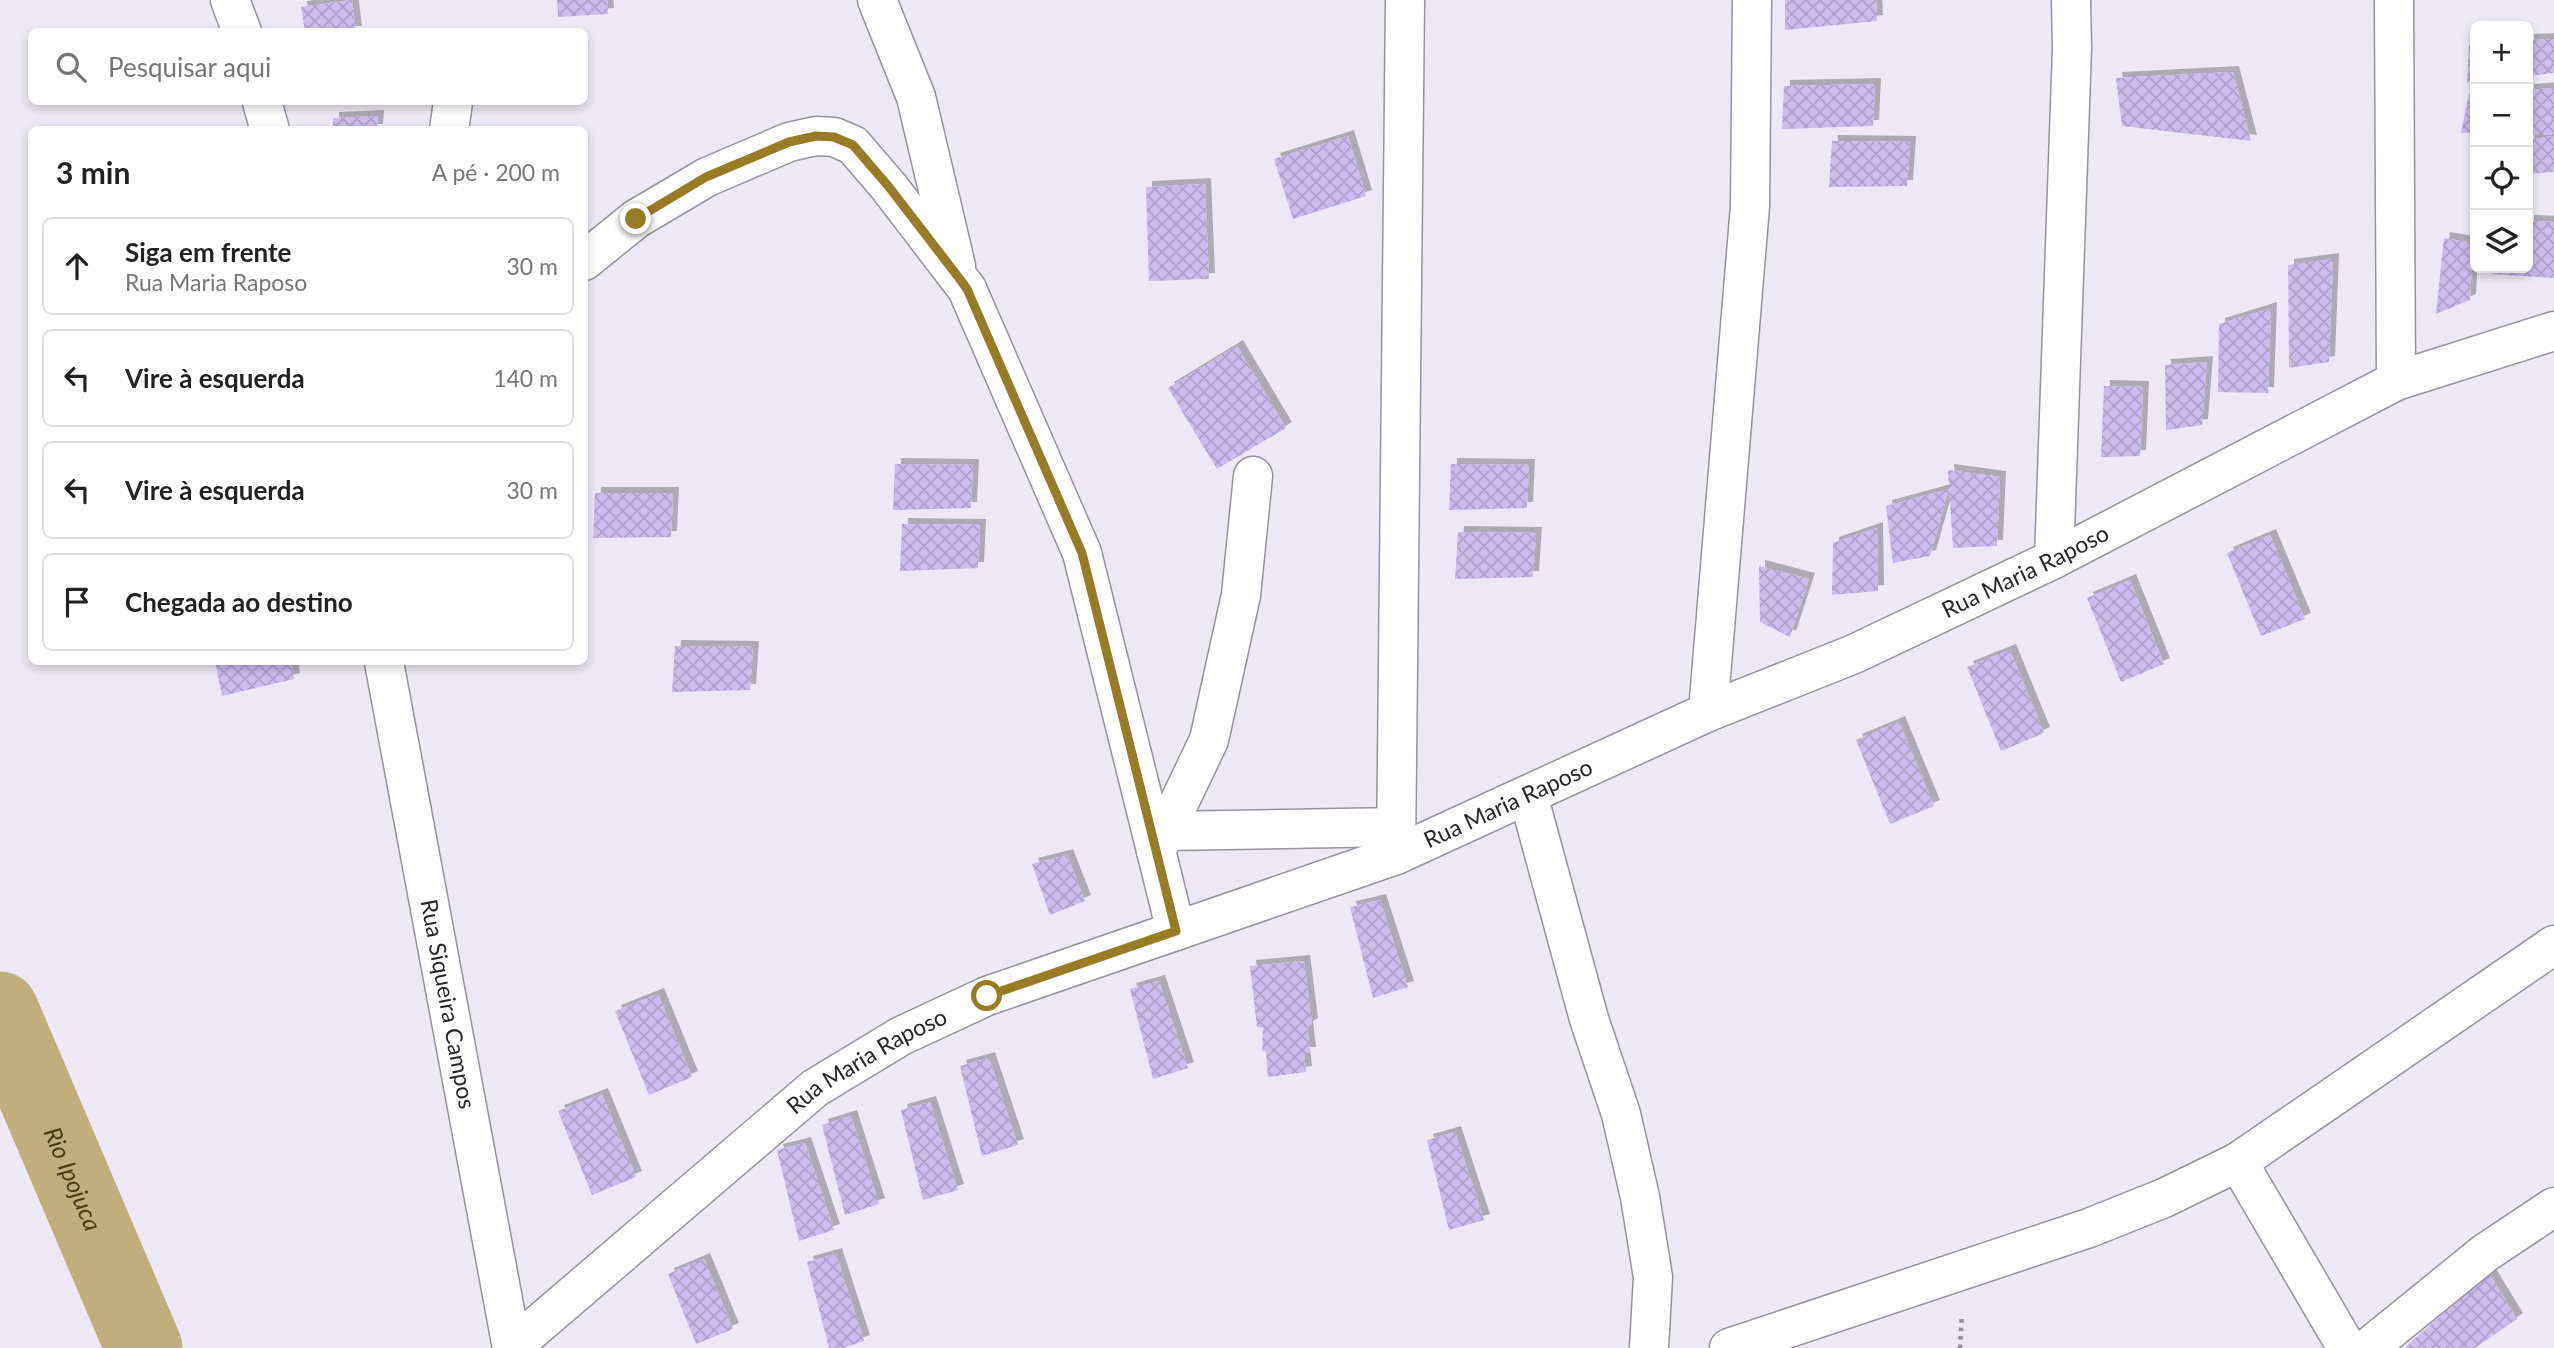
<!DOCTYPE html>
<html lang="pt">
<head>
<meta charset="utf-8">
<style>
	:root { --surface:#fff; --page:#f2f2f2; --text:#222; --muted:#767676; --line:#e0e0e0 }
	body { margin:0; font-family:Lato,sans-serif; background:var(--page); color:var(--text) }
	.controls { position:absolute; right:21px; top:21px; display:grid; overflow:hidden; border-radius:10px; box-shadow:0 4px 10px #0003 }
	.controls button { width:63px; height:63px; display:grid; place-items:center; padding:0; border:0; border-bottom:2px solid var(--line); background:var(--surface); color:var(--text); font:35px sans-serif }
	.stop { position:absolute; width:21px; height:21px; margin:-16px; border:5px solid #987c25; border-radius:50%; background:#fff }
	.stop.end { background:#987c25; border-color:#fff; box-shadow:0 2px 7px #0008 }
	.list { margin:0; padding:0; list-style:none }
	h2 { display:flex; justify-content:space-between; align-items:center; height:91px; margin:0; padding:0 28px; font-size:30px }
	h2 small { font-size:23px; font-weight:400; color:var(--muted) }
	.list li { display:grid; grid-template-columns:46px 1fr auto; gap:21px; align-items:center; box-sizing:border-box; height:98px; margin:0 14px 14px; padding:0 14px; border:2px solid var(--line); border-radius:10px }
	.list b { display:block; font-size:26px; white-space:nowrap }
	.list p { margin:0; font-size:23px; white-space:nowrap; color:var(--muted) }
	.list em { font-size:23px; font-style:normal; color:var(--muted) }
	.icon { flex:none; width:38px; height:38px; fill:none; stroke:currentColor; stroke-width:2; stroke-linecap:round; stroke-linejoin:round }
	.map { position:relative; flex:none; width:2554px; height:1348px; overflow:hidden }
	.search { position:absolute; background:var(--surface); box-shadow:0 4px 10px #0003; left:28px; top:28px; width:560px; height:77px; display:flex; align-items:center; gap:18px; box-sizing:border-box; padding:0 24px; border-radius:10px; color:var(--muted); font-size:26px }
	.panel { position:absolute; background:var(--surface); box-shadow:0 4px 10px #0003; left:28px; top:126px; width:560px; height:539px; border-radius:10px }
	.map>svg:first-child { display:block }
</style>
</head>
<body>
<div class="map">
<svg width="2554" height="1348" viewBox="0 0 2554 1348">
	<defs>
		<pattern id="building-cross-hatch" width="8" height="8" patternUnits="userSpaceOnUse" patternTransform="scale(1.75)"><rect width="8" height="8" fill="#ccbaec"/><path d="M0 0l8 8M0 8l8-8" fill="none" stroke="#afa0ca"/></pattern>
		<filter id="shadow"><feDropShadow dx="6" dy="-6" stdDeviation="0" flood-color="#0004"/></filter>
	</defs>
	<rect width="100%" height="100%" fill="#ede8f5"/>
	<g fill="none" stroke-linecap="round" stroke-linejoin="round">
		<!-- river -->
		<path stroke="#c0ae7b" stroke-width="77" id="s1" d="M0,1010L144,1348"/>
	</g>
	<!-- building -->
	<path fill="url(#building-cross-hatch)" filter="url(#shadow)" d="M352,0L356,32H305L301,7Z
		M557,0H607L608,14L558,17Z
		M1785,0H1876L1877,21L1785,30Z
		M2554,39V73L2528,76V40Z
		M2475,44V81L2467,82L2469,45Z
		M2233,72L2251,141L2122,126L2116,78Z
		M1875,84L1873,126L1782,129L1784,86Z
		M2554,88V135H2528V90Z
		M2469,94H2475V133H2461Z
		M378,116L377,130H333V118Z
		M1348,136L1366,196L1293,219L1274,159Z
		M2554,136V172L2528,174V140Z
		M1832,141L1910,142L1907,186L1829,187Z
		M1205,184L1209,279L1149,281L1146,187Z
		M2528,221L2554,222V278L2491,274L2492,268H2528Z
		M2444,238L2473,243L2470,300L2436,314Z
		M2333,259L2329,362L2289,368L2288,265Z
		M2271,308L2268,393L2218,392L2219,324Z
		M1237,346L1286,428L1217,469L1168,388Z
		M2207,362L2202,425L2166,430L2165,365Z
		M2104,386L2143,387L2140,456L2101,457Z
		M895,464L973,465L971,508L893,510Z
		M1451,464L1529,465L1527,508L1449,510Z
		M1948,470L2000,477L1997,546L1953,548Z
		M1949,489L1930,556L1893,563L1886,506Z
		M595,493H673L671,537L593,538Z
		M902,524L980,525L978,568L900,571Z
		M1877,528L1878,591L1832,595L1833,543Z
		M1458,532L1536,533L1533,577L1455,579Z
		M2270,535L2305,619L2261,636L2227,553Z
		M1759,566L1809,579L1790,637L1760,622Z
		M2130,580L2164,664L2121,682L2087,598Z
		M675,646L753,647L750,690L672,692Z
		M2010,650L2044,733L2001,751L1967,667Z
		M215,662H292L294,679L222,696Z
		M1899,722L1934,806L1890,824L1856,740Z
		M1067,855L1085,901L1050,915L1032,864Z
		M1380,900L1408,987L1373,998L1350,907Z
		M1304,961L1312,1024L1307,1027L1310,1053H1304L1306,1072L1268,1077L1266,1052L1262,1051L1263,1028L1257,1027L1250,966Z
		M1159,981L1188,1068L1153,1079L1130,989Z
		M658,994L692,1077L649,1095L615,1011Z
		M989,1058L1018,1145L982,1156L960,1066Z
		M602,1094L636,1177L592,1195L558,1111Z
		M930,1102L958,1190L923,1200L901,1110Z
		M851,1116L879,1204L845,1215L822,1125Z
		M1455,1132L1484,1220L1449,1230L1427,1140Z
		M805,1143L834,1230L799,1241L777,1150Z
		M836,1254L864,1341L843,1348H829L807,1262Z
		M704,1259L733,1329L696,1344L668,1274Z
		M2489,1273L2517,1319L2475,1348H2405Z"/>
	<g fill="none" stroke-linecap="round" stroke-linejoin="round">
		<!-- street casing -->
		<g stroke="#97939e" stroke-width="41">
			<g id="street">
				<path d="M230,0L242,32"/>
				<path d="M877,0L916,97L956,266"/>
				<path d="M2394,0L2396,381"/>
				<path d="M262,102L270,130"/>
				<path d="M449,130L453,102"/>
				<path d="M584,261L636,219L707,177L789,142L816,136L834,137L853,145L889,187L967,289L1082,553L1176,931"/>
				<path d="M2054,559L2072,48L2071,0"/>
				<path id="s2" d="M384,662L512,1348"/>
				<path d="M1708,712L1750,206L1752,0"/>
				<path d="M1528,795L1589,1019L1621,1114L1640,1197L1653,1277L1649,1348"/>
				<path d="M1166,831L1396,827"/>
				<path d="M1156,851L1209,740L1241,595L1253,476"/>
				<path d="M1396,855L1405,0"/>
				<path d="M2238,1162L2347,1348"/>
				<path id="s3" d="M512,1347L815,1088L901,1036L987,996L1396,855L1708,712L1854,654L2054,559L2396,381L2554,331"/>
				<path d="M1729,1348L2089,1228L2164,1198L2238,1162L2554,945"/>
				<path d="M2368,1348L2485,1253L2554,1207"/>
			</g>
		</g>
		<!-- path -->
		<path stroke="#918e97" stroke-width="4.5" stroke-dasharray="3.5 5" stroke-linecap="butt" d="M1960,1348L1962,1314"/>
		<!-- street -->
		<use href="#street" stroke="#fff" stroke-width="38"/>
	</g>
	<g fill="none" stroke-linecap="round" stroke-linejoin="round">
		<!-- route -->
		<path stroke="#987c25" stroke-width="9" d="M636,219L706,177L789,142L816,136L834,137L853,145L889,187L959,278L967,289L1082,553L1176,931L987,996"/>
	</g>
	<g text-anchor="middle" stroke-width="6" stroke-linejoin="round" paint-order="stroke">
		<!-- street labels -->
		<g font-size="23" fill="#262529" stroke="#ede8f5">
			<text dy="8" stroke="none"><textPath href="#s3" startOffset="1717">Rua Maria Raposo</textPath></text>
			<text dy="8" stroke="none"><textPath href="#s3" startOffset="1150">Rua Maria Raposo</textPath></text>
			<text dy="8" stroke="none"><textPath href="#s2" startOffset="348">Rua Siqueira Campos</textPath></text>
			<text dy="8" stroke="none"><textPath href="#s3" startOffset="457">Rua Maria Raposo</textPath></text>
		</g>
		<!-- water labels -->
		<g font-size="24" font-style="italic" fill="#4a3c13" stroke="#ede8f5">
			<text dy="8" stroke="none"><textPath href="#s1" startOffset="184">Rio Ipojuca</textPath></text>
		</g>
	</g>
</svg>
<div class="controls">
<button>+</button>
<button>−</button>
<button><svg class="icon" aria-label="locate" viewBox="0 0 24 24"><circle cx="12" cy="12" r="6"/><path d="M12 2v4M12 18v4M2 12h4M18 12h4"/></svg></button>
<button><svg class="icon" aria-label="layers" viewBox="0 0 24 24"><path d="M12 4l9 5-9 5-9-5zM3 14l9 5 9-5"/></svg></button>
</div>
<div class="stop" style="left:987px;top:996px"></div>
<div class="stop end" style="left:636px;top:219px"></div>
<div class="search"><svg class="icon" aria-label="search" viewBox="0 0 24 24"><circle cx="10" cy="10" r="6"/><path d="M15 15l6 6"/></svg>Pesquisar aqui</div>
<section class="panel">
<h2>3 min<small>A pé · 200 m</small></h2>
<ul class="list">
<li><svg class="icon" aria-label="ahead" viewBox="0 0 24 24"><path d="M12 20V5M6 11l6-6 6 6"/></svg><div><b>Siga em frente</b><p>Rua Maria Raposo</p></div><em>30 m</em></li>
<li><svg class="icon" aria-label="left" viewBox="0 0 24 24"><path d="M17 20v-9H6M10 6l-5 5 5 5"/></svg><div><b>Vire à esquerda</b></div><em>140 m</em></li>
<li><svg class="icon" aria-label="left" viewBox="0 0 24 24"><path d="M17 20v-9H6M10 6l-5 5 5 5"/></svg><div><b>Vire à esquerda</b></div><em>30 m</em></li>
<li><svg class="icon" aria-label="arrive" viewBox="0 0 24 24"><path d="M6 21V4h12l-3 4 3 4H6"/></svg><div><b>Chegada ao destino</b></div></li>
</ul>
</section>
</div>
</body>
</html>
